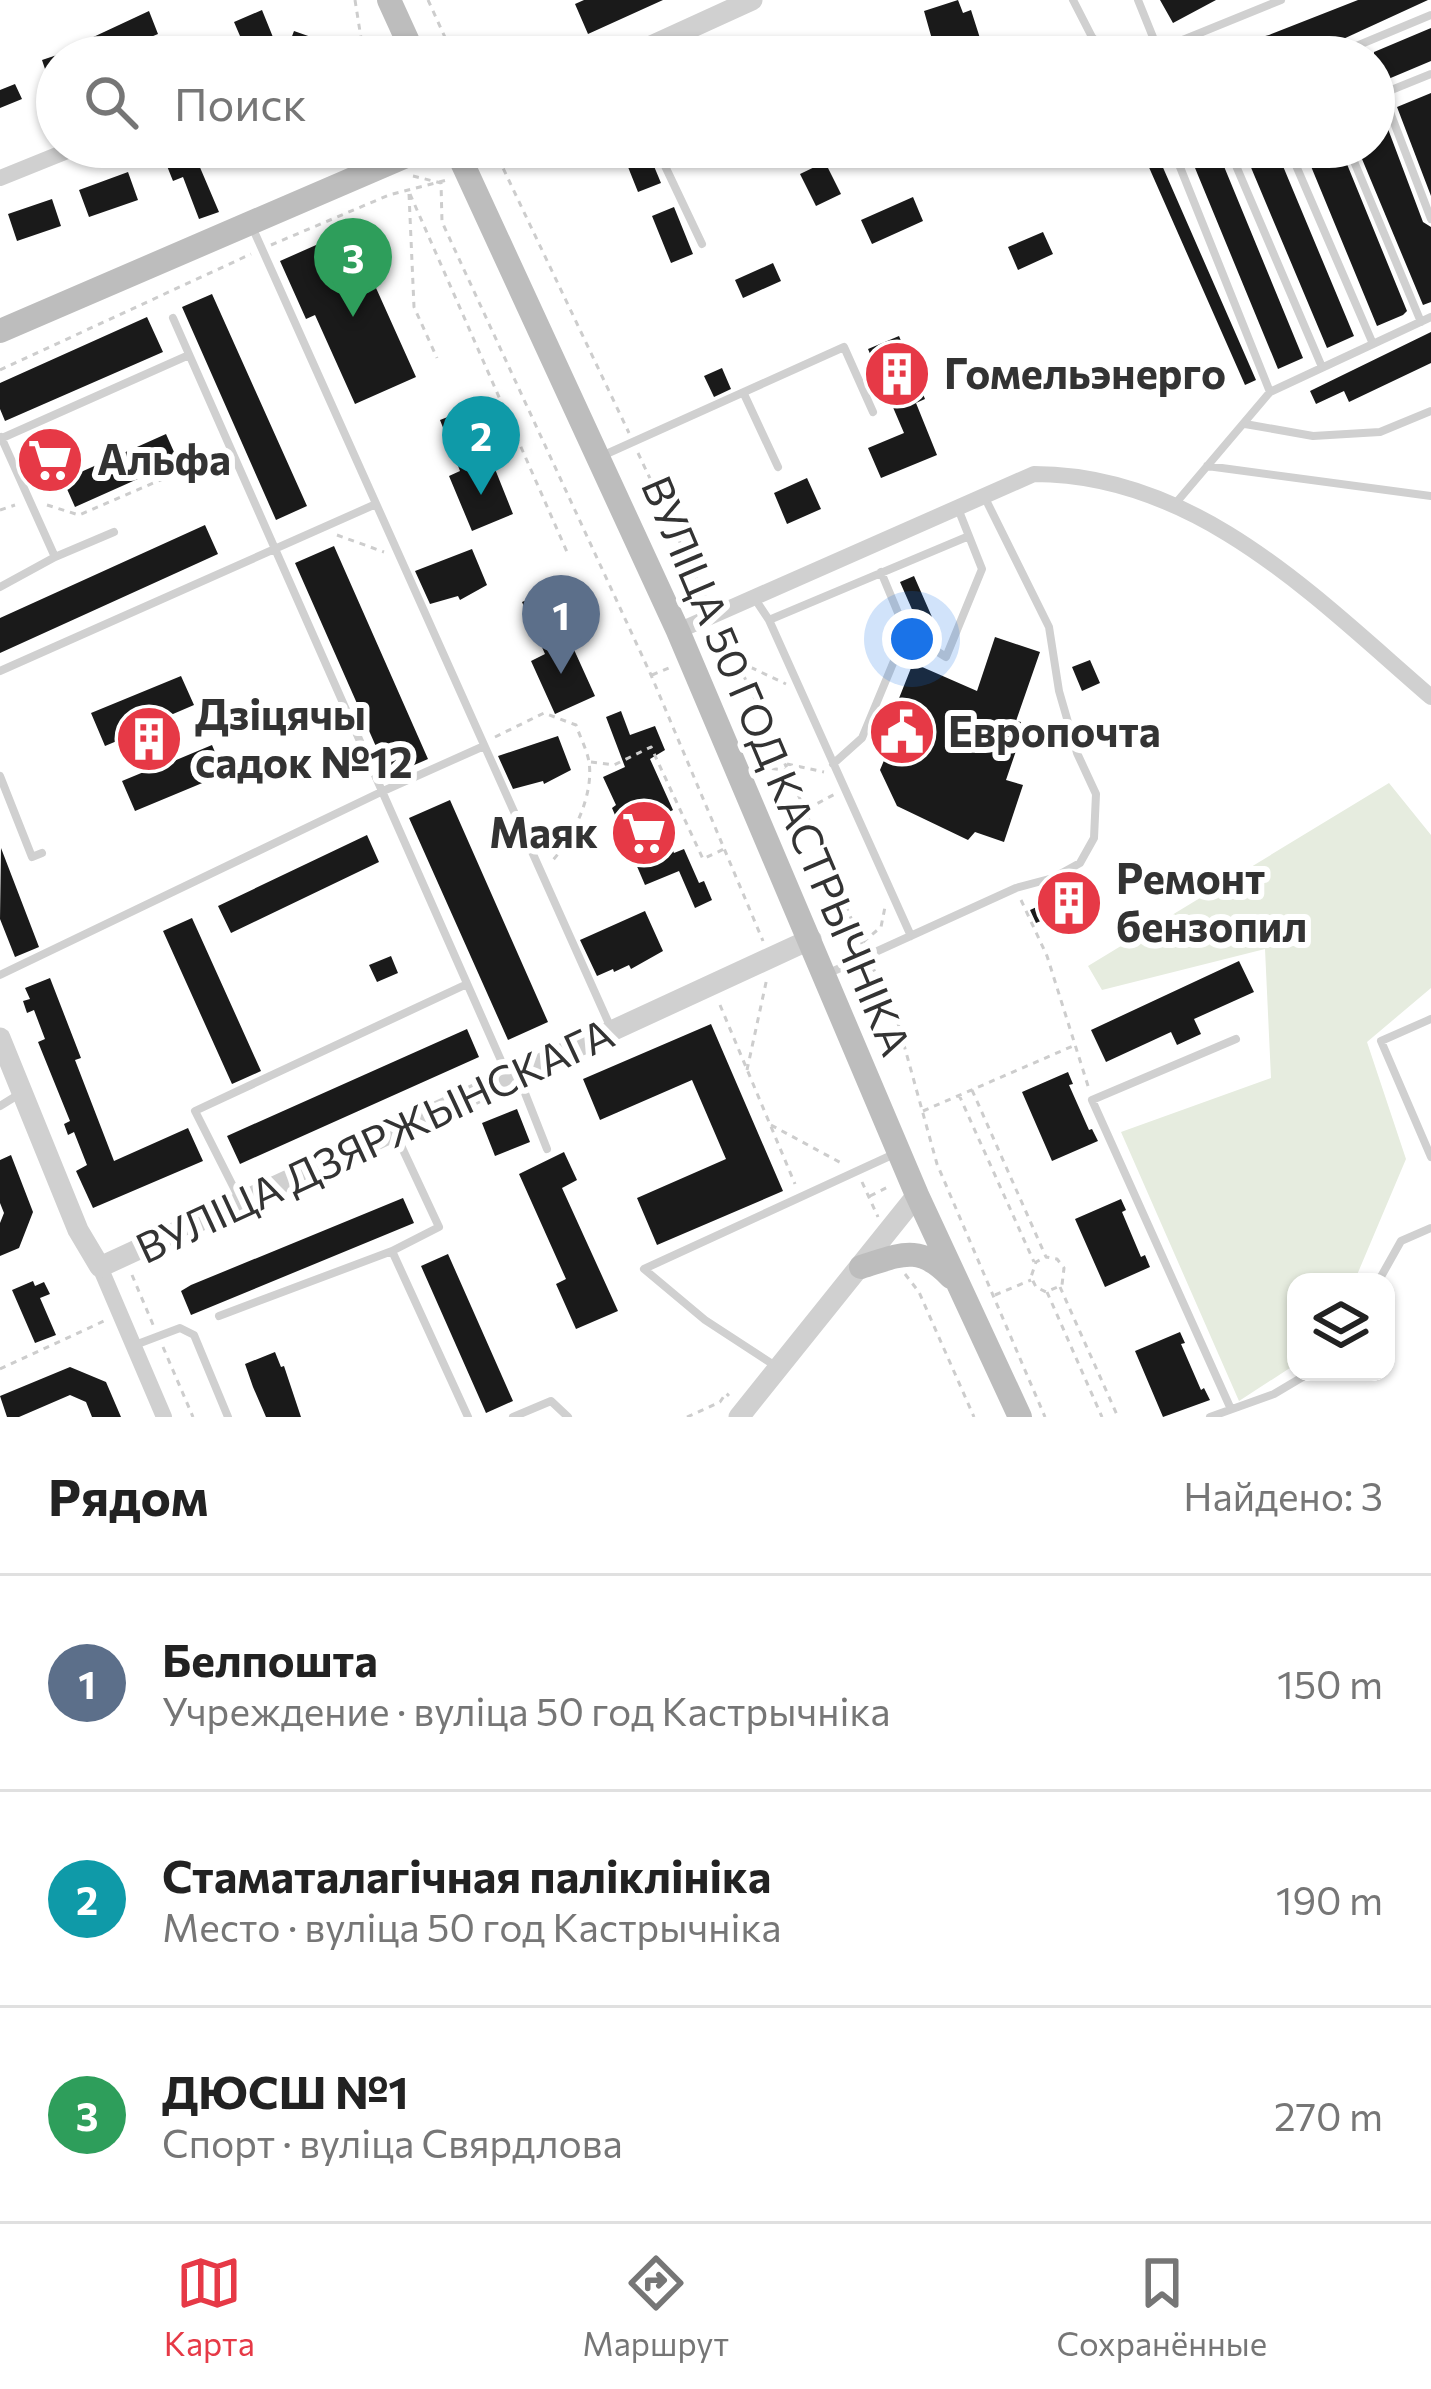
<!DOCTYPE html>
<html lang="ru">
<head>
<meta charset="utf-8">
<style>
	:root { --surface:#fff; --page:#f6f6f6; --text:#222; --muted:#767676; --line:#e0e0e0; --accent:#e63946 }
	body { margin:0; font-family:Commissioner,sans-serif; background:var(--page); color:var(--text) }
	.controls { position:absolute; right:36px; bottom:36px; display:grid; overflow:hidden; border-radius:24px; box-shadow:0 3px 9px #0004 }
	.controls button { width:108px; height:108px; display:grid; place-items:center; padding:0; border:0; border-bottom:3px solid var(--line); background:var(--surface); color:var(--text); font:60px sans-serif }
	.you { position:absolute; left:912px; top:639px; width:42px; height:42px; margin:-30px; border:9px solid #fff; border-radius:50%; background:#1a73e8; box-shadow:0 0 0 18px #1a73e833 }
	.badge { display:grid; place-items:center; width:78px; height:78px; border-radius:50%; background:var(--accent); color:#fff; font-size:39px; font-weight:700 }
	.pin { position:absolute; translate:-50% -99px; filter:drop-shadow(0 3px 6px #0008) }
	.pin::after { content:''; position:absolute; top:63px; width:42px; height:36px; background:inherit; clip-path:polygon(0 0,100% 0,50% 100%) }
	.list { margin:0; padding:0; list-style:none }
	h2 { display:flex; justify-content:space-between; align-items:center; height:156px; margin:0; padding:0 48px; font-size:51px }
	h2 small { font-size:39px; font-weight:400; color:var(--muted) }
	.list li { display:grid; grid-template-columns:78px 1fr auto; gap:36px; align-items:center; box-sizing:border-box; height:216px; padding:0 48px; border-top:3px solid var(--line) }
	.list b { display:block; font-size:45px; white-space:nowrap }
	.list p { margin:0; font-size:39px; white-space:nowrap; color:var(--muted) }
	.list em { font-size:39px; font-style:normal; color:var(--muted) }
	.icon { flex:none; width:66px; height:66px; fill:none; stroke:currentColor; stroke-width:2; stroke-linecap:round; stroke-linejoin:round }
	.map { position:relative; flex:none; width:1431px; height:1417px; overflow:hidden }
	.search { position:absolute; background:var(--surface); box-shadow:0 3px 9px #0004; left:36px; right:36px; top:36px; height:132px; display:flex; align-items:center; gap:30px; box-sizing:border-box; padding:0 42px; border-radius:66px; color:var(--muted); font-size:45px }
	.sheet { height:804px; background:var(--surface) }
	nav { display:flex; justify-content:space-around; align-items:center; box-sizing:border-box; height:168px; border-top:3px solid var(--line); background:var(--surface); font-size:33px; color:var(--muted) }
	nav a { display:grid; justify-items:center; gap:6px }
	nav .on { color:var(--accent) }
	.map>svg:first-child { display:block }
</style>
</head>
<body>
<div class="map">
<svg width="1431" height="1417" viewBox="0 0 1431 1417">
	<rect width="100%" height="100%" fill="#fff"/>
	<!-- green -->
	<path fill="#e6ecdf" d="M1389,783L1431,835V988L1367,1042L1406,1159L1354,1282H1296V1364L1239,1401L1121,1132L1271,1078L1265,949L1102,990L1088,966Z"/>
	<!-- building -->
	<path fill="#1a1a1a" d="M584,0H663L588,34L575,4Z
		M958,0L963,13L971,10L986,57H937L924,11Z
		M1160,0H1216L1173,23Z
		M1358,0H1428L1304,57H1202L1201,53L1269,35Z
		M262,10L281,57H249L234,22Z
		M149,11L158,34L120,50L122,54L114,57H97L89,39Z
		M1431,28V61L1374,85V52Z
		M294,31L331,44L335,57H284Z
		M197,39L204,57H184L180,46Z
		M57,55V98L55,99L42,60Z
		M15,84L22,99L0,108V90Z
		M1431,93V196L1397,107Z
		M1382,113L1423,222L1431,227V302L1423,305L1357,147H1374V116Z
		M620,147H646L661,183L638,192Z
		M1140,147H1154L1256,380L1245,385Z
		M1196,147H1216L1303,358L1278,369L1188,151Z
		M1275,147L1354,336L1327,348L1247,158Z
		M1303,147H1340L1407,311L1403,315L1377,326Z
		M193,151L219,212L199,219L183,177L173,181L165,161Z
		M825,162L841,194L816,206L800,174Z
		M128,172L138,200L89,217L79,190Z
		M913,197L923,221L872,244L861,220Z
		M52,199L61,226L17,241L8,214Z
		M674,207L693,254L671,263L652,216Z
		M350,230L416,377L355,404L315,315L306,319L280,261Z
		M1043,232L1053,254L1018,270L1008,247Z
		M773,263L781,281L743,298L735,280Z
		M212,294L307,506L276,520L182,307Z
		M147,317L163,352L5,421L0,409V383Z
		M1431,332V363L1349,402L1344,391L1316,404L1310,391Z
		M899,336L925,399L916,403L937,455L881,478L868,448L904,433L868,349Z
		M722,368L731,389L714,397L704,376Z
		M481,404L502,455L491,459L513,514L472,531L449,476L460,471L440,420Z
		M166,434L178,461L75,507L63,480Z
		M57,438L71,470L44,483L29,450Z
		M807,478L821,509L787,524L774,493Z
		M205,525L218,554L0,653V618Z
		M334,546L428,759L389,776L295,563Z
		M472,549L487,585L460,600L458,596L430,604L415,571Z
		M914,576L932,617L918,623L900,582Z
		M561,585L584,637L571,643L595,696L555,714L531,661L545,654L522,602Z
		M995,637L1040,652L1016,721L1021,722L1014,742L1018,745L1006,780L1023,785L1004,842L975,832L968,840L897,806L880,770L898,727L890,721L913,663L977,691Z
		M1090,660L1100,683L1082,691L1072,667Z
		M181,676L194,705L152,723L169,763L212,745L224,774L135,811L122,781L151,769L136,733L105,746L91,713Z
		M621,711L630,735L655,726L665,750L650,759L673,810L658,818L674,853L684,849L699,883L704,881L712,900L695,908L679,871L645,885L612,808L616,805L603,777L625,767L606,717Z
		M558,736L571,770L544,784L543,781L513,789L498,756Z
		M450,800L548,1022L508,1040L409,818Z
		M367,835L379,862L231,933L218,906Z
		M1,848L39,947L15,957L0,919Z
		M1061,896L1067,910L1036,923L1030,910Z
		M645,911L663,951L631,969L629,965L614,972L613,969L597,976L580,940Z
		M192,918L261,1071L232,1084L163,931Z
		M391,956L398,973L377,982L369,965Z
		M1239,961L1254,992L1194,1019L1201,1034L1177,1045L1171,1032L1106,1062L1091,1030Z
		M50,978L81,1058L75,1060L114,1161L188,1128L203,1161L93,1208L76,1171L87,1165L74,1132L68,1135L64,1124L70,1121L38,1042L45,1039L34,1010L27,1013L23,1001L30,999L25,988Z
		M711,1024L783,1191L657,1245L637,1198L726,1159L692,1080L600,1120L583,1079Z
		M467,1029L479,1057L240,1164L227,1136Z
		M1068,1072L1073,1084L1069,1085L1089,1130L1092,1129L1098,1141L1052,1161L1022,1092Z
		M517,1109L530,1142L495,1156L482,1123Z
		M564,1152L577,1180L562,1188L618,1311L576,1329L556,1284L566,1279L519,1174Z
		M11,1155L33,1212L19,1248L0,1256V1223L4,1213L0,1203V1160Z
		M403,1198L414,1223L191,1315L181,1291L191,1285Z
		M1121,1199L1126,1210L1122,1212L1141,1257L1145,1255L1150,1267L1105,1287L1075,1219Z
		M448,1254L513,1401L486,1413L421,1266Z
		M33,1281L35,1286L44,1282L50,1294L40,1298L56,1335L35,1343L12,1290Z
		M1180,1332L1185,1343L1181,1344L1201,1390L1204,1388L1210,1400L1163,1417L1135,1351Z
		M275,1352L281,1367L284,1366L301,1417H266L253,1387L245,1364Z
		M70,1367L106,1382L121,1417H92L86,1402L70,1395L19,1417H7L0,1396Z"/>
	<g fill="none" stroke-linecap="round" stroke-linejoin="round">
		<!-- path -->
		<path stroke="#cdcdcd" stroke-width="3" stroke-dasharray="6 6" stroke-linecap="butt" d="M355,0L364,57
			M428,0L454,57
			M493,147L629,433
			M413,176L441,183L442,222L651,675L763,941
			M409,194L414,307L437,358
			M410,194L567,552
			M271,245L389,195L447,180
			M0,370L251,254
			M638,453L708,602
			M47,505L79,515L221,454
			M0,510L15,505
			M337,535L384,552
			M722,632L770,729L863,946
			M707,652L714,650L786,684
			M652,675L671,667
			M767,732L756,745L766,768L786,770
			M495,737L544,713L576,725C580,737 587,750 589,762C594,795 573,838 552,861
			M591,762L614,765L651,747L703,859L724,849
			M787,764L824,772
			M807,809L835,794
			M1021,900L1047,956L1089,1089
			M863,942L881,927L885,907
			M872,966L896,1016L937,1164L1045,1417
			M720,1005L795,1184
			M747,1070L767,978
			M972,1090L1046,1257L1057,1259L1064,1268L1062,1285L1046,1292L1036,1287L1031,1277L1036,1262L1046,1257
			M959,1095L1034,1262
			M923,1111L1073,1046
			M771,1125L843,1164
			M862,1182L878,1217
			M870,1196L888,1187
			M905,1274L919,1292L974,1417
			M132,1275L154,1327
			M1060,1287L1118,1417
			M1047,1292L1102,1417
			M995,1295L1031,1280
			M163,1347L193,1417
			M0,1369L104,1321
			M687,1417L720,1402L726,1393L729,1396"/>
		<!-- service -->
		<path stroke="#d0d0d0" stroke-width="8" d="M1073,0L1092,37L1111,57
			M1138,0L1161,57
			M1108,54L1158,50L1281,0
			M1330,57L1431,15
			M1383,94L1431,219
			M1374,97L1431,74
			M656,147L702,244
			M1172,147L1270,392
			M1228,147L1322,367
			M1288,147L1373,344
			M1348,147L1421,322
			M1233,154L1251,147
			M253,229L610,1026
			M173,318L507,1074
			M744,394L778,467
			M1245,424L1313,436L1380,432L1431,411
			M1,437L55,557
			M0,439L189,355
			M604,455L844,347L873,412
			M1207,466L1431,496
			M1175,504L1270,392L1431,317
			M881,572L906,632
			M0,587L55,557L114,532
			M755,599L769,620L911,936
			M769,620L969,536
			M0,671L376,504
			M833,764L862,738L906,632L946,657L982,569L959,511
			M0,776L32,857L42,853
			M827,974L1016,888L1053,878L1080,863L1094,838L1096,794L1077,753L1059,691L1049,627L985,498
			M0,975L381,792L484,746
			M1431,1019L1381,1041L1431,1157
			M519,1078L547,1149
			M0,1106L21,1093
			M240,1200L195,1111L467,984
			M392,1251L468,1417
			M1378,1282L1401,1241L1431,1228
			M219,1316L392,1251L439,1227L397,1137
			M135,1345L180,1328L194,1335L228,1417
			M774,1365L705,1320L644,1269L892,1155
			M1230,1407L1092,1100L1236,1039
			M513,1417L551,1401L568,1417
			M1210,1417L1274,1394L1311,1372"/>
		<!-- minor -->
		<path stroke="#d0d0d0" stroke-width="16" d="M0,178L77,147
			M678,631L1034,474C1197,474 1315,597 1431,697
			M100,1267L164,1417"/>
		<!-- tertiary -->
		<path stroke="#d0d0d0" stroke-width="21" d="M627,57L752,0
			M0,1038L78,1230L100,1267L811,939
			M739,1417L917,1195"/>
		<!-- secondary -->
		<path stroke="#bdbdbd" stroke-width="24" d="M389,0L415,57
			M455,147L678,631L917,1195L1020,1417
			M0,331L427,147
			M861,1267C900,1255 919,1243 951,1277"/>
	</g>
	<!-- icons -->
	<defs>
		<g id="building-disc" transform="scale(3.45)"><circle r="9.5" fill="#e63946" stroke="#fff"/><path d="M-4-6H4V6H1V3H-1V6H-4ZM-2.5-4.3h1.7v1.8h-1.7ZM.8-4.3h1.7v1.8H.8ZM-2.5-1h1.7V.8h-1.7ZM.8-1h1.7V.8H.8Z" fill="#fff"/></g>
		<g id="supermarket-disc" transform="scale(3.45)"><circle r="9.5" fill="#e63946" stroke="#fff"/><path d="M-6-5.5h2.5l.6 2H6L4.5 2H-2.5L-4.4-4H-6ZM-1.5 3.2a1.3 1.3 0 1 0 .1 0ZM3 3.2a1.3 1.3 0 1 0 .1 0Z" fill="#fff"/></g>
		<g id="civic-disc" transform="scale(3.45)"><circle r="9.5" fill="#e63946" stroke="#fff"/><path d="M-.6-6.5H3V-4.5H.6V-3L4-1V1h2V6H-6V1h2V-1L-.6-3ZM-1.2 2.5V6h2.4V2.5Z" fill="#fff"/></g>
	</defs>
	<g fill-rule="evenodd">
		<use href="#building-disc" x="897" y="374"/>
		<use href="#supermarket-disc" x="50" y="460"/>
		<use href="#civic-disc" x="902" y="732"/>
		<use href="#building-disc" x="149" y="739"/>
		<use href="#supermarket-disc" x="644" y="833"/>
		<use href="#building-disc" x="1069" y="903"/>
	</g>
	<g text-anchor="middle" stroke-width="12" stroke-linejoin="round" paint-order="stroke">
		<!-- poi labels -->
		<g font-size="42" font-weight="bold" fill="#333" stroke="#fff" text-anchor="start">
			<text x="944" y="389">Гомельэнерго</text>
			<text x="97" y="475">Альфа</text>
			<text x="195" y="730">Дзіцячы<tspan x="195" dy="48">садок №12</tspan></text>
			<text x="948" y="747">Европочта</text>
			<text x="598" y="848" text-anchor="end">Маяк</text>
			<text x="1116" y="894">Ремонт<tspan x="1116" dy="48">бензопил</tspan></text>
		</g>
		<!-- street labels -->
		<g font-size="42" fill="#333" stroke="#fff">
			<text transform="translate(776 766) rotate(67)" y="15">ВУЛІЦА 50 ГОД КАСТРЫЧНІКА</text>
			<text transform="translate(375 1141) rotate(-25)" y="15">ВУЛІЦА ДЗЯРЖЫНСКАГА</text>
		</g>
	</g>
</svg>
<div class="controls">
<button><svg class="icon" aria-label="layers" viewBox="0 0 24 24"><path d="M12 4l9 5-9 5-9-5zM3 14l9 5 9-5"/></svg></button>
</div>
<div class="you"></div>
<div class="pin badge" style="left:561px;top:674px;background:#5c6f8a">1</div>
<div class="pin badge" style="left:481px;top:495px;background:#0f9aa8">2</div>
<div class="pin badge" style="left:353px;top:317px;background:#2e9e5b">3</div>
<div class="search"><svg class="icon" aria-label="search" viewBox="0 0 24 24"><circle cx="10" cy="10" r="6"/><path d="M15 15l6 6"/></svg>Поиск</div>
</div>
<section class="sheet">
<h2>Рядом<small>Найдено: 3</small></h2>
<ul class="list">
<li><span class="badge" style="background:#5c6f8a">1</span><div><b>Белпошта</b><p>Учреждение · вуліца 50 год Кастрычніка</p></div><em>150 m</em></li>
<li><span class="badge" style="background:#0f9aa8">2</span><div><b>Стаматалагічная паліклініка</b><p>Место · вуліца 50 год Кастрычніка</p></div><em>190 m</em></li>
<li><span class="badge" style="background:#2e9e5b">3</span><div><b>ДЮСШ №1</b><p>Спорт · вуліца Свярдлова</p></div><em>270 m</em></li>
</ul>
</section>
<nav>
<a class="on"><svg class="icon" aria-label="map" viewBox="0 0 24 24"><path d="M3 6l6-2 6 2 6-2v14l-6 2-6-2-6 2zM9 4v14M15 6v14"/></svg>Карта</a>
<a><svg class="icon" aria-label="directions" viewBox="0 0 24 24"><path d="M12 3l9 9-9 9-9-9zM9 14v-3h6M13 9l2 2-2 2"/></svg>Маршрут</a>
<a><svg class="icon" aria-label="saved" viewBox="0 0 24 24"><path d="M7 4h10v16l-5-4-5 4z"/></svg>Сохранённые</a>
</nav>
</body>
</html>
